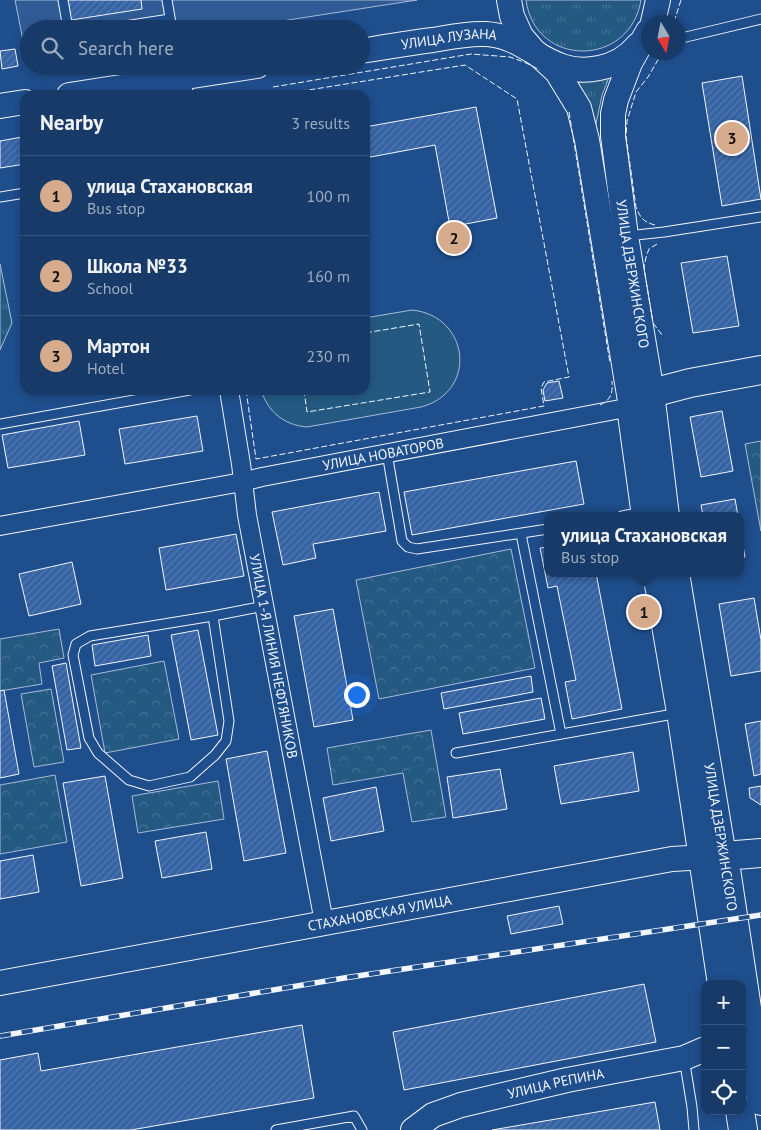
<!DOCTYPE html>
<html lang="en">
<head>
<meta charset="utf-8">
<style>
	:root { --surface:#173a69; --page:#20416f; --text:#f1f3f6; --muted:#9eadc0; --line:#36547d; --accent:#d6ab8b }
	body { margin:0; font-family:"PT Sans",sans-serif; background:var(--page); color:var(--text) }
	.controls { position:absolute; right:15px; bottom:15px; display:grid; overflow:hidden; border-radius:10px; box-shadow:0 2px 8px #0003 }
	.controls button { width:45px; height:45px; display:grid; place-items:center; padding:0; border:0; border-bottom:1px solid var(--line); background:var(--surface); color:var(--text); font:25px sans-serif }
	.compass { position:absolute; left:641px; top:15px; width:45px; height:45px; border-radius:50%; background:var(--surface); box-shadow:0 2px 8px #0003; rotate:170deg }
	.you { position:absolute; left:356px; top:694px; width:18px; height:18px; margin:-12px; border:4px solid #fff; border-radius:50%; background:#1a73e8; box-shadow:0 0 0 8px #1a73e833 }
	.badge { display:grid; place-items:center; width:32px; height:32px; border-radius:50%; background:var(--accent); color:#111; font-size:16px; font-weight:700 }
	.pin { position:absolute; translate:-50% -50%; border:2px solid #fff; box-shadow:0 1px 5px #0006 }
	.popup { position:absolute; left:544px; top:512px; width:200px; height:65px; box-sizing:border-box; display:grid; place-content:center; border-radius:10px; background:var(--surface); filter:drop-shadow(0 1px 4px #0005); font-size:16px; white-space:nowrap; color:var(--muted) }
	.popup b { font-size:19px; color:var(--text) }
	.popup::after { content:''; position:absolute; left:50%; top:100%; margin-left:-10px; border:10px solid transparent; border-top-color:var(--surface) }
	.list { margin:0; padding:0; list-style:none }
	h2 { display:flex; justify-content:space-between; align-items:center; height:65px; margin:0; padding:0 20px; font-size:21px }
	h2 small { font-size:16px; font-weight:400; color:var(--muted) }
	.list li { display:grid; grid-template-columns:32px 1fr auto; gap:15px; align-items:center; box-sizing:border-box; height:80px; padding:0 20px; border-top:1px solid var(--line) }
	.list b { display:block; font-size:19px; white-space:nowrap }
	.list p { margin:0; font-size:16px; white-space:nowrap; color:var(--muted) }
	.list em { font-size:16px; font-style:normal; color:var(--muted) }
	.icon { flex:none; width:28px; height:28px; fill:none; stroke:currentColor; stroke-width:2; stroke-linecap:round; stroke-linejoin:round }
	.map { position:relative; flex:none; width:761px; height:1130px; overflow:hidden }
	.search { position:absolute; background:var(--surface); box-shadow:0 2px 8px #0003; left:20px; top:20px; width:350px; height:55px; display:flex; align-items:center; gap:12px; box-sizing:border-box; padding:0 18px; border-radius:28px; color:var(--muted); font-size:19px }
	.panel { position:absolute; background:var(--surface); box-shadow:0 2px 8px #0003; left:20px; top:90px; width:350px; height:305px; border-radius:15px }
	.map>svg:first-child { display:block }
</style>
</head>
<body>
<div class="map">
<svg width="761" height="1130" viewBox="0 0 761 1130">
	<defs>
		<pattern id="grass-tufts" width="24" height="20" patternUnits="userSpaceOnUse" patternTransform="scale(1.25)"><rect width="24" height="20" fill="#245a82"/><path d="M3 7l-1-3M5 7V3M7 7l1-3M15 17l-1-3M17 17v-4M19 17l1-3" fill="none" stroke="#447295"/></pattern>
		<pattern id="forest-crowns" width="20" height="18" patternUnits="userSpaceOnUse" patternTransform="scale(1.25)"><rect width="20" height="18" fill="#245a82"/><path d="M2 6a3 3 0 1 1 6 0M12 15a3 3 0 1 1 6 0" fill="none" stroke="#447295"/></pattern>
		<pattern id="building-hatch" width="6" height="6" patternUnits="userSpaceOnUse" patternTransform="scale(1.25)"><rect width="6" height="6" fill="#3563a3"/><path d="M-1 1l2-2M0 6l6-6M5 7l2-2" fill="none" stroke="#537ab1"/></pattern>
	</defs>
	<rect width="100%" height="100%" fill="#1f4e8c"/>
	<!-- grass -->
	<path fill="url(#grass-tufts)" stroke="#a8bbd7" d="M526,0H641C630,68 535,68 526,0Z
		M611,72L602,95L596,124L586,98L571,76Z
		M0,264L12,323L0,350Z"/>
	<!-- forest -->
	<path fill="url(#forest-crowns)" stroke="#a8bbd7" d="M761,441V531L745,444Z
		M511,549L535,668L379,699L356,580Z
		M59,629L64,658L39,663L42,684L0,691V639Z
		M164,661L179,739L105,753L91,675Z
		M51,689L64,762L34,767L21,694Z
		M431,730L446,817L412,822L403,773L333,785L327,748Z
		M55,775L67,842L0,854V785Z
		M218,781L224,819L138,833L132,796Z"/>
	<!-- park -->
	<path fill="#245a82" stroke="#a8bbd7" d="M412,310C470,316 478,392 421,407L307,427C284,425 268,412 261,390H365V318Z"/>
	<!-- parking -->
	<path fill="#305b95" stroke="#a8bbd7" d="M15,0H417L230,29H29V60L27,61Z"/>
	<!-- building -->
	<path fill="url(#building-hatch)" stroke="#f2f6ff" d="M68,0H141L142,9L71,20Z
		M15,49L18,66L2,69L0,51Z
		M742,76L761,199L722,206L702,83Z
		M476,107L497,218L450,227L435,145L365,158V127Z
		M22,137L25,164L0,168V141Z
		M727,256L739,326L693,333L681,263Z
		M559,381L563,398L545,401L543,390L547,383Z
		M722,411L733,471L701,477L690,417Z
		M197,416L203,451L125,464L119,429Z
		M79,421L85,455L8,468L2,435Z
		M576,461L584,504L412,535L404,492Z
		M379,492L386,531L313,544L316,558L283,565L272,512Z
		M735,499L738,516H703L701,505Z
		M740,529L745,557L740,558Z
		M236,534L244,576L166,590L159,548Z
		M548,547V573H596L622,709L572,719L565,682L576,680L557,586L548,588L540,548Z
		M72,562L81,604L29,616L19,574Z
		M754,598L761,640V671L731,676L719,604Z
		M333,609L353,720L314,727L294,616Z
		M198,630L218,735L191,740L171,635Z
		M148,635L151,656L95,666L92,645Z
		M66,663L81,748L67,750L52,666Z
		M531,676L533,692L444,709L441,693Z
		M4,690L19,774L0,778V691Z
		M541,698L545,719L463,734L459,713Z
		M761,721V774L754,776L745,724Z
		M267,751L286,853L244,861L226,759Z
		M633,752L639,791L561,804L554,766Z
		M500,769L507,809L453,818L447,777Z
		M105,776L123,878L81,886L63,783Z
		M761,786V805L750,798L749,788Z
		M376,787L384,831L331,841L323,798Z
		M206,832L212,869L162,878L155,841Z
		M33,855L39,892L0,899V861Z
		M559,906L563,924L511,934L507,916Z
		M644,984L656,1042L404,1090L393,1032Z
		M302,1025L314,1098L131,1130H0V1060L38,1053L41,1071Z
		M655,1102L660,1130H492Z"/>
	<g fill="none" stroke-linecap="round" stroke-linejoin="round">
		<!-- lane casing -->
		<g stroke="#f2f6ff" stroke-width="11">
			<path id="lane" d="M63,0L68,29
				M167,0L172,29
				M105,29L170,19
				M686,37L761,19
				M0,197L25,193
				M627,236L664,232L761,217
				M0,424L190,390
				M387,453L402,541L408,547L417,549L548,529
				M622,516L642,512
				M521,534L561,734
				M213,616L229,721L226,741L215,755L190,777L149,786L129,780L98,753L89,738L73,655L76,644L90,636L213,616L264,606
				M456,753L679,713
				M684,1058L692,1107L694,1130
				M276,1130L354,1116L362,1130"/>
		</g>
		<!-- street casing -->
		<g stroke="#f2f6ff" stroke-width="20">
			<g id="street">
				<path d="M181,78L184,95"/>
				<path id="s1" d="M229,390L241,464L247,515L324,922"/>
				<path id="s2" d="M0,526L242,482L262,477L631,407"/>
			</g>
		</g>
		<!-- secondary casing -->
		<g stroke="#f2f6ff" stroke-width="26">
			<g id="secondary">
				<path d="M509,0L512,16L521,36L532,49L557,72L579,108L587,140L631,407"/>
				<path d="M653,22L658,0"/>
				<path id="s3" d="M648,31L630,63L616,100L613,114V136L626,236L652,393L667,516"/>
				<path id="s4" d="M361,51C385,47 409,43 433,40C450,37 468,33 486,34C529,36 550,79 599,68C615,65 628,57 638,45"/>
				<path d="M69,95L257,66"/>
				<path d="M0,106L25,102"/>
				<path id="s5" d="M0,983L672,859L724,856L677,573"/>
				<path id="s6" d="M413,1130L433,1115L461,1105L567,1080L684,1058L705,1049"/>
			</g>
		</g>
		<!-- primary casing -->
		<g stroke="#f2f6ff" stroke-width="30">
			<path id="primary" d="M646,516L631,407L652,393L690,383L761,370
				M657,573L681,712L722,984
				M761,853L724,856L761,1101
				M740,1111L743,1130"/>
		</g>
		<!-- lane -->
		<use href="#lane" stroke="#1f4e8c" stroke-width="9"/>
		<!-- street -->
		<use href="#street" stroke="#1f4e8c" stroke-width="18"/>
		<!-- secondary -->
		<use href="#secondary" stroke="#1f4e8c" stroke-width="24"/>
		<!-- primary -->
		<use href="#primary" stroke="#1f4e8c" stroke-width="28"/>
		<!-- rail casing -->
		<g stroke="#f2f6ff" stroke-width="5.5">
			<path id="rail" d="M0,1036L344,978L761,915"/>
		</g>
		<!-- rail -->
		<use href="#rail" stroke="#1f4e8c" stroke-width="4" stroke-dasharray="11" stroke-linecap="butt"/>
		<!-- fence -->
		<path stroke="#f2f6ff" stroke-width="1" stroke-dasharray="6 2.5" stroke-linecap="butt" d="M674,22L681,0
			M273,87L471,54L510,57L524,62L540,70
			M569,112L610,363
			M655,225C643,222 640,217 636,207L626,136L627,121L636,92L648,77L662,53
			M657,244L649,249L646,257L644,268L653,323L662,335
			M246,390L256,459L544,406L541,388L544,382L569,377L517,99L465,65L277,95
			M304,390L307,412L430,392L419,324L365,333
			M600,405C611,400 613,393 612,381"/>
	</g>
	<g text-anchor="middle" stroke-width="4" stroke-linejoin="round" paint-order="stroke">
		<!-- street labels -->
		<g font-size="14" fill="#f2f6ff" stroke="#1f4e8c">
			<text dy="5" stroke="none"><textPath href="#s4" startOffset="89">УЛИЦА ЛУЗАНА</textPath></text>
			<text dy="5" stroke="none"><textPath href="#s3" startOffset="252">УЛИЦА ДЗЕРЖИНСКОГО</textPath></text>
			<text dy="5" stroke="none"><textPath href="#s2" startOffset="390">УЛИЦА НОВАТОРОВ</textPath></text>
			<text dy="5" stroke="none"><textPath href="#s1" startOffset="270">УЛИЦА 1-Я ЛИНИЯ НЕФТЯНИКОВ</textPath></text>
			<text transform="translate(721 837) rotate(81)" y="5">УЛИЦА ДЗЕРЖИНСКОГО</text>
			<text dy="5" stroke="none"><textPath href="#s5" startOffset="386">СТАХАНОВСКАЯ УЛИЦА</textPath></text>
			<text dy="5" stroke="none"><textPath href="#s6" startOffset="152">УЛИЦА РЕПИНА</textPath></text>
		</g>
	</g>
</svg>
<div class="controls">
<button>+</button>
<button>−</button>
<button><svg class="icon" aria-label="locate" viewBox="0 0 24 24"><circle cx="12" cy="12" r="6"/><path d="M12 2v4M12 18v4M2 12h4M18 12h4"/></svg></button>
</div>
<svg class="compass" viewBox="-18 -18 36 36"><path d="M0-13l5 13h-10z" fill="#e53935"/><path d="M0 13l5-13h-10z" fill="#9eadc0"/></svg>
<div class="you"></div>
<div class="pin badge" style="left:644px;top:612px">1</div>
<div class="popup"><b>улица Стахановская</b>Bus stop</div>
<div class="pin badge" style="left:454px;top:238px">2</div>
<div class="pin badge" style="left:732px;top:138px">3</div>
<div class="search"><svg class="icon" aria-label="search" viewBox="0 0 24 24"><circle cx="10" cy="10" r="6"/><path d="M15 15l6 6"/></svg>Search here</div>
<section class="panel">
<h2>Nearby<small>3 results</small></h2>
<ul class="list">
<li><span class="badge">1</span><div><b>улица Стахановская</b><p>Bus stop</p></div><em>100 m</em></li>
<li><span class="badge">2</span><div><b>Школа №33</b><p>School</p></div><em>160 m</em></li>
<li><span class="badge">3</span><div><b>Мартон</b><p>Hotel</p></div><em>230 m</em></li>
</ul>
</section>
</div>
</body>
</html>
